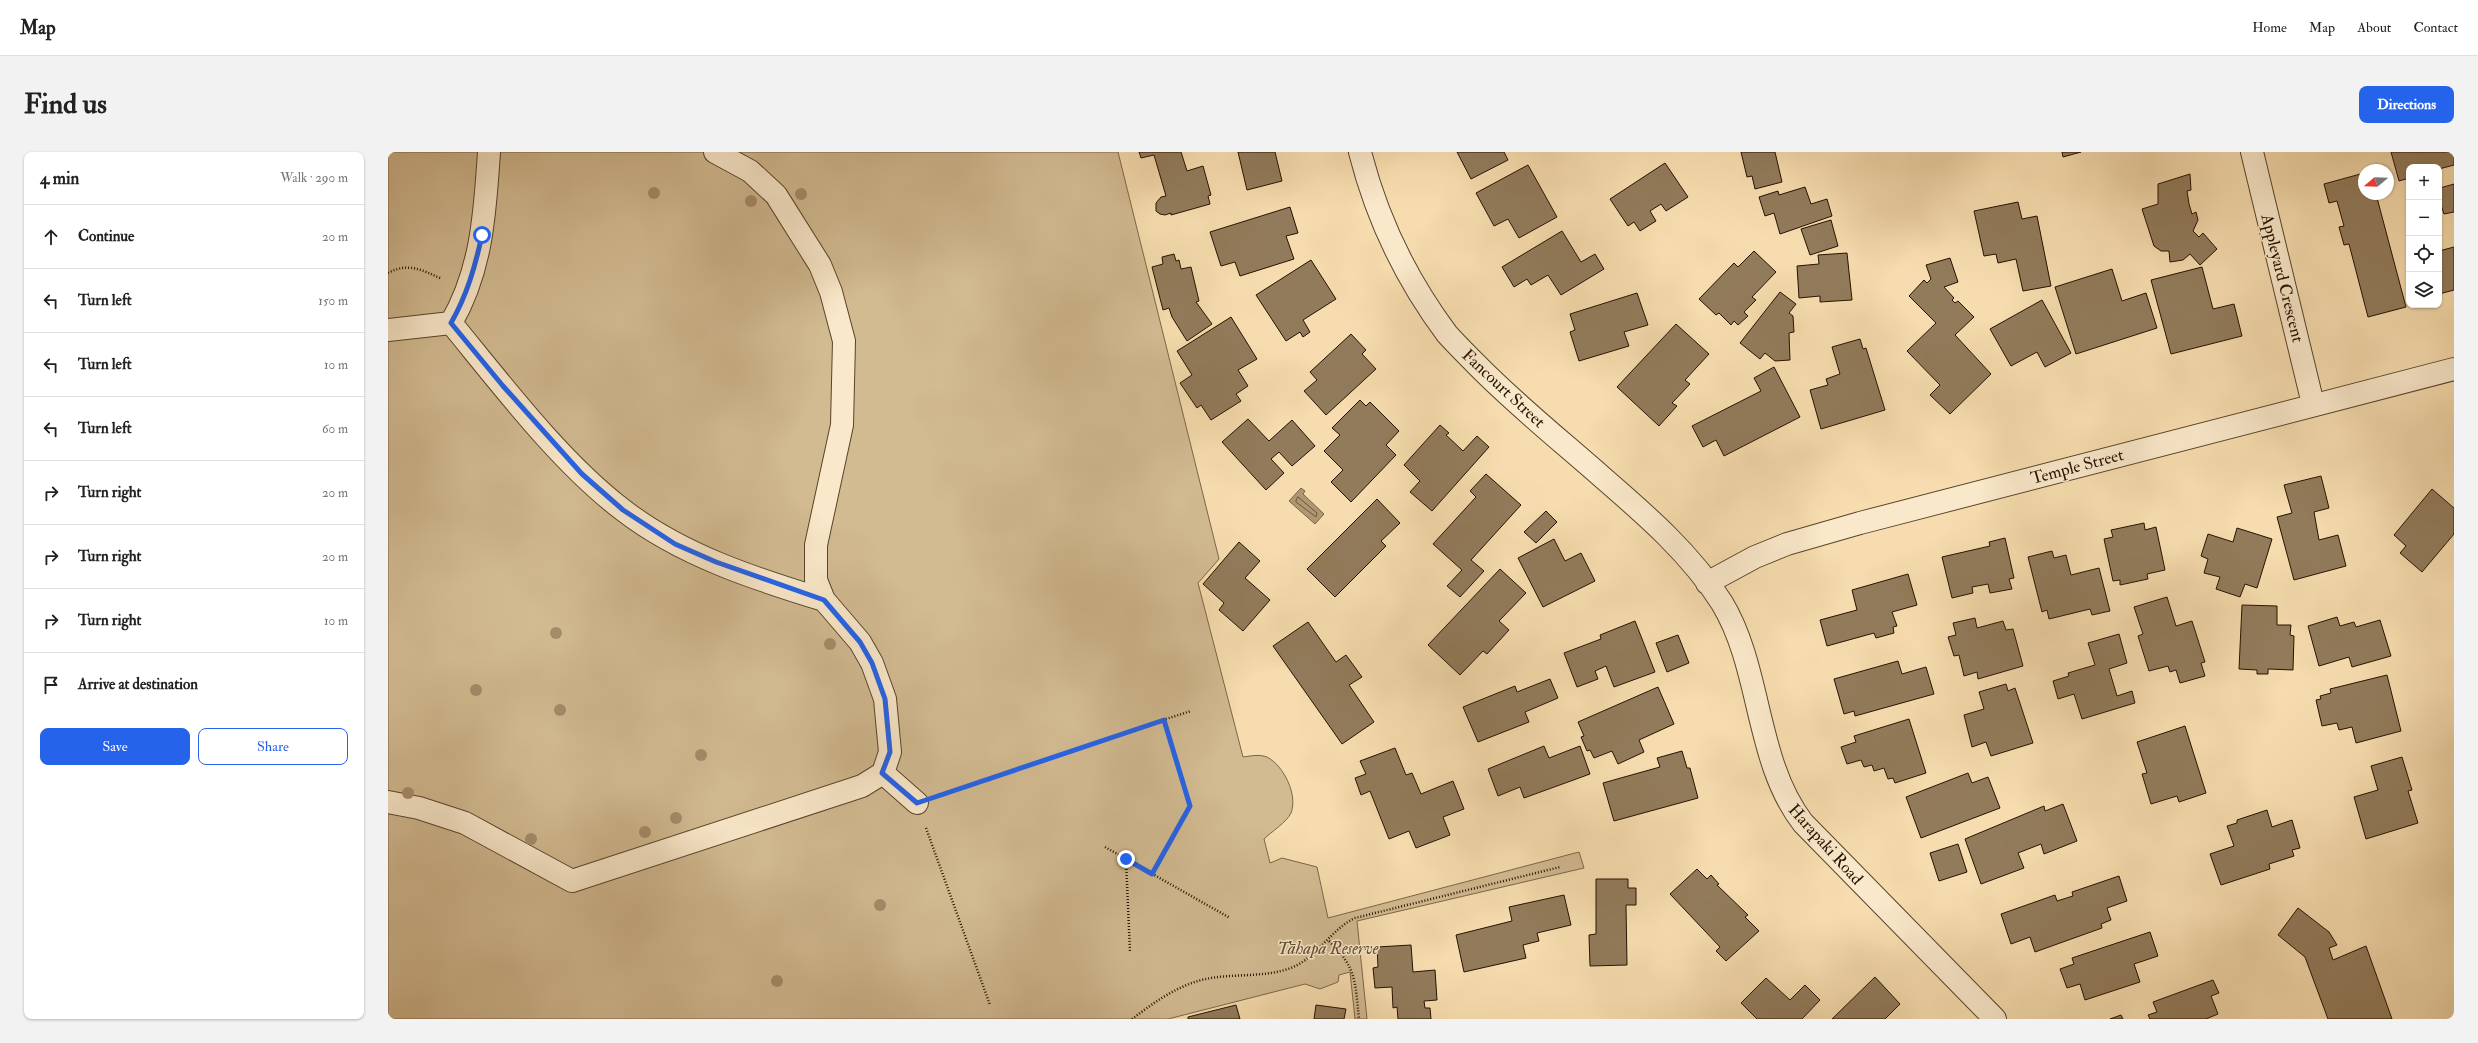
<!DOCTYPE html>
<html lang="en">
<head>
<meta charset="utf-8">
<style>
	:root { --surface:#fff; --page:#f2f2f2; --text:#222; --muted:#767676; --line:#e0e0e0; --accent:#2563eb }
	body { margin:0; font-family:"IM FELL Double Pica",serif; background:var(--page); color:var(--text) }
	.controls { position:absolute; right:12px; top:12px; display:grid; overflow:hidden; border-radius:8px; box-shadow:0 1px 3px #0004 }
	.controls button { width:36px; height:36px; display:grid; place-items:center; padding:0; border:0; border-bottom:1px solid var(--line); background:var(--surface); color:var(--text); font:20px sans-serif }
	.compass { position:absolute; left:1970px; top:12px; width:36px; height:36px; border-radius:50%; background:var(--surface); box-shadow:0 1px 3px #0004; rotate:251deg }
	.stop { position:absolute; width:12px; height:12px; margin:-9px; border:3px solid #2563eb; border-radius:50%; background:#fff }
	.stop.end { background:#2563eb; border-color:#fff; box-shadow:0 1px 4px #0008 }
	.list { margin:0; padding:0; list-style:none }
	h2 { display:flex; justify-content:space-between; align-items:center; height:52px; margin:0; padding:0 16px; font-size:17px }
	h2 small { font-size:13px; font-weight:400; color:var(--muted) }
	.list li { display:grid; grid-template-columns:26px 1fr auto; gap:12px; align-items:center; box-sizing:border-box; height:64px; padding:0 16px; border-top:1px solid var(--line) }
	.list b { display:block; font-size:15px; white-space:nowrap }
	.list em { font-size:13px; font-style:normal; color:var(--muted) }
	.actions { display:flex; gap:8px; padding:12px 16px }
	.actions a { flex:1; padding:9px 0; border:1px solid var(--accent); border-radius:8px; text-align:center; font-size:14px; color:var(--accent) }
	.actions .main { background:var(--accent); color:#fff }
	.icon { flex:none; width:22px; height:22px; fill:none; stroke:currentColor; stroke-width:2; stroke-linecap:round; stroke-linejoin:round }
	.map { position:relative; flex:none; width:2066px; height:867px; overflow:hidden; border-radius:8px }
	header { display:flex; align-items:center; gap:24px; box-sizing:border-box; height:56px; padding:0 20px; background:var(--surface); border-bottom:1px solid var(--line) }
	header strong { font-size:19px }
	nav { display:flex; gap:22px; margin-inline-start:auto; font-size:14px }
	.intro { display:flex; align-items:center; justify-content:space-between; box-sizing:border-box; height:96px; padding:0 24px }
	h1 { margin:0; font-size:28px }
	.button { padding:10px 18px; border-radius:8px; background:var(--accent); color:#fff; font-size:14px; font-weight:700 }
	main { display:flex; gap:24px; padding:0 24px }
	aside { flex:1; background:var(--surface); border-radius:8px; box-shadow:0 1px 3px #0004 }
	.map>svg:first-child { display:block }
</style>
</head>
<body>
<header>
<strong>Map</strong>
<nav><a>Home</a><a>Map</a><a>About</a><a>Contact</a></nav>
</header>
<div class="intro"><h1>Find us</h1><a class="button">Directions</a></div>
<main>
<aside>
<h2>4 min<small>Walk · 290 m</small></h2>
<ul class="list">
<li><svg class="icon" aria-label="ahead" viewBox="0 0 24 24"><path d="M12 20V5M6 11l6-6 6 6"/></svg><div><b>Continue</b></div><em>20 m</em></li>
<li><svg class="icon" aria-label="left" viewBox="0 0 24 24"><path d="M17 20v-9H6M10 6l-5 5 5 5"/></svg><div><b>Turn left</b></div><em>150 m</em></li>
<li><svg class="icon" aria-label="left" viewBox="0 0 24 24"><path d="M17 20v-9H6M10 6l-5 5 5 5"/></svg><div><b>Turn left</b></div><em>10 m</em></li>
<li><svg class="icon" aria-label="left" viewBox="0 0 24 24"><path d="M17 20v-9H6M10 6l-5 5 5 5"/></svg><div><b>Turn left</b></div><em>60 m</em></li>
<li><svg class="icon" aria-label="right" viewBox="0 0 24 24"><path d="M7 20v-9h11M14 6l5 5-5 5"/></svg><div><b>Turn right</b></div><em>20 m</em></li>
<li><svg class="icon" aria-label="right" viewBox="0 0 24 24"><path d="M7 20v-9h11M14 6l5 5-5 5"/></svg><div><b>Turn right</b></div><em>20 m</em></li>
<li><svg class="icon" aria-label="right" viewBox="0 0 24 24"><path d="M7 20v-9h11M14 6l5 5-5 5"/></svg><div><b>Turn right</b></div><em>10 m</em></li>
<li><svg class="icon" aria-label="arrive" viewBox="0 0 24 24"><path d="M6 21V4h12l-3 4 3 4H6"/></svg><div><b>Arrive at destination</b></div></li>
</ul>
<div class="actions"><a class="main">Save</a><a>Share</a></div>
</aside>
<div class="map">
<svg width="2066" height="867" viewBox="0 0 2066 867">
	<rect width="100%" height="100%" fill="#f6dcae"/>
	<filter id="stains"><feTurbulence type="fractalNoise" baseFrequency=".005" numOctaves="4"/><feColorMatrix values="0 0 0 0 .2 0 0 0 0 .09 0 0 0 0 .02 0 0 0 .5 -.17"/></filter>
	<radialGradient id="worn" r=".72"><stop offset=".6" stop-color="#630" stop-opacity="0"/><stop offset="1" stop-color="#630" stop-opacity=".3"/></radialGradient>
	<!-- green -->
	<path fill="#d2ba91" stroke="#7c6649" d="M0,0H730L831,407L810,431L855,605C863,604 871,602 879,605C896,614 910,643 903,661C899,670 883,680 876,687L882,711L894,706L929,715L940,766L1191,700L1196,716L969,769L979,867H967L962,820L951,823L950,830L932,837L917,832L780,867H0Z"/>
	<!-- water -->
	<path fill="#af9773" stroke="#786245" d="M913,336L917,339L915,342L936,362L927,372L901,349Z"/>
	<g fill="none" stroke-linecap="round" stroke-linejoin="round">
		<!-- shore -->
		<path stroke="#6a543a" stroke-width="1" d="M910,345L929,361L928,365L908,350Z"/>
	</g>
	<!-- building -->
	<path fill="#927b5b" stroke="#251201" d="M751,0H793L799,19L815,14L823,43L820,44L822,52L783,63V61L777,63L772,62L768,59V51L773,45L778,44L766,3L753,6Z
		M850,0H887L894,29L859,38Z
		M1069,0H1116L1120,8L1083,27Z
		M1353,0H1387L1394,30L1367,37L1364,24L1359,25Z
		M1674,0H1693L1675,5Z
		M2003,0H2066V13L2051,17V15H2021V26L2011,29Z
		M1277,11L1300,45L1278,59L1273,52L1262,59L1268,69L1252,79L1246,70L1240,74L1222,47Z
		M1140,13L1169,65L1131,86L1120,67L1106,74L1088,41Z
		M1976,21V42H1988L2018,155L1980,165L1961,92L1956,93L1951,75L1956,74L1949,49L1941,51L1936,32Z
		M1802,22L1803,38L1799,39L1801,52L1804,62L1808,60L1810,68L1805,79L1811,85L1815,81L1829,97L1812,113L1802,102L1795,108L1782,110L1781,99H1773L1766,94L1754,57L1770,52V32Z
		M2066,32V60L2056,62L2051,47V33L2052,36Z
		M1417,35L1423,52L1439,47L1444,64L1392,82L1386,61L1377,64L1371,45L1390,39L1391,43Z
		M1630,50L1634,67L1649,64L1663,134L1635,139L1628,107L1610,111L1608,102L1596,104L1586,59Z
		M902,55L910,81L898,84L906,107L852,124L847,110L833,114L822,80Z
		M1443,68L1450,94L1422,103L1413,77Z
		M1174,79L1193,110L1207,102L1216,117L1173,143L1160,123L1143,133L1139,127L1126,135L1114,115Z
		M2066,95V138L2051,142V99Z
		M1366,99L1388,120L1364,145L1368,148L1356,160L1360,164L1350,173L1346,169L1343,173L1331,161L1328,163L1311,147L1346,111L1350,115Z
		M1459,101L1464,148L1432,150V144L1411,146L1409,114L1431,112L1430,103Z
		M786,102L788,109L791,108L793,117L803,115L811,149L808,150L824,172L799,189L784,165L781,156L775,158L764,115L775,112L774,105Z
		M1562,106L1570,130L1556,135L1566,146L1564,148L1567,151L1570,149L1586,165L1567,183L1603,222L1562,262L1542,243L1552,233L1519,199L1548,171L1521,144L1536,128L1539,131L1543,127L1538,113Z
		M923,108L948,147L915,168L922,180L915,185L912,180L898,189L868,143Z
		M1814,115L1825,157L1846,152L1854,184L1783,202L1763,128Z
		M1724,117L1734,149L1758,141L1769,176L1688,202L1667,135Z
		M1392,140L1408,152L1401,161L1405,164L1406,180L1401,181L1402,208L1387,209L1377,201L1372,207L1352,191Z
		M1249,141L1260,173L1236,180L1241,194L1191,209L1182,180L1187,178L1182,162Z
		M1654,148L1683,201L1657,215L1649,200L1623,214L1602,177Z
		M843,165L869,207L850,218L860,234L848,242L853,249L823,268L813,253L809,256L792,231L804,223L789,199Z
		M1288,172L1321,202L1297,228L1302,232L1284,251L1289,254L1271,274L1229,235Z
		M963,182L978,198L974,202L988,217L938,263L916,239L929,228L922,220Z
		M1472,187L1475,197L1478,196L1497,258L1433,277L1422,238L1440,233L1438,227L1452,222L1444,195Z
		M1386,215L1412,265L1336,304L1328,288L1315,295L1304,274L1373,239L1366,226Z
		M972,248L978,254L982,250L1011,279L998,293L1008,303L963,350L943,330L955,318L936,299L952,283L944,276Z
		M860,267L881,289L904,268L927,294L904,314L891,300L883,307L896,321L878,338L834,290Z
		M1052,273L1061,281L1058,283L1075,299L1089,284L1101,295L1044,359L1022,340L1032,329L1016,313Z
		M1098,322L1133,353L1083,408L1096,419L1072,445L1059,434L1074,418L1045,392L1088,345L1082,339Z
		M1933,324L1941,356L1926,360L1931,388L1950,383L1958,414L1906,428L1889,365L1904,361L1896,333Z
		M2044,337L2066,356V382L2034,420L2012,401L2018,394L2006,383Z
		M989,347L1012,371L993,389L998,394L947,445L919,417Z
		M1158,359L1169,370L1148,391L1136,380Z
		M1756,371L1757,378L1768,375L1777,418L1759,422L1760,427L1732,433V428L1725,429L1716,387L1725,385L1723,378Z
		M1849,376L1884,387L1869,436L1857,432L1852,445L1828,437L1832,425L1816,421L1820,407L1813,404L1820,382L1845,390Z
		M1617,386L1626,426L1621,427L1624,437L1602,441L1600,432L1584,435L1585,441L1564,446L1554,405L1602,394L1601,390Z
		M1166,387L1177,409L1193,401L1207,429L1155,455L1130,406Z
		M851,390L872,409L857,426L882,448L855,479L831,458L836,451L815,432Z
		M1664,399L1666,406L1678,403L1683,423L1711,416L1722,459L1704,463L1702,457L1661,467L1659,458L1654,460L1640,405Z
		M1112,417L1138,441L1111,469L1121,478L1099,502L1095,499L1072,523L1040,493Z
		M1520,422L1529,453L1504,460L1509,474L1505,475L1506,481L1488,486L1486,481L1439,494L1432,468L1469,458L1464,438Z
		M1779,445L1788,474L1804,469L1817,510L1813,511L1817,524L1792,531L1788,518L1782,520L1780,514L1761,519L1750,484L1755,482L1746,455Z
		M1854,453L1889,454V473H1903L1902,483L1906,484L1905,518L1880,517V522H1869V518L1851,517Z
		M1949,465L1952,474L1966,470L1968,475L1992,468L2003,504L1964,515L1961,505L1931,514L1920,474Z
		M1587,466L1589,476L1615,469L1618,478L1625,477L1635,514L1590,527L1589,520L1576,524L1571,503L1566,504L1560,485L1568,483L1565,471Z
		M1247,469L1267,520L1226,535L1218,514L1207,519L1210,527L1189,535L1176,501L1213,487L1212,483Z
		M920,470L948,510L958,503L974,525L961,533L986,570L954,592L885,494Z
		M1731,482L1739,511L1721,517L1729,544L1744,539L1747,551L1694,567L1686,542L1670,547L1665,529L1681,524L1680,521L1707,513L1700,491Z
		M1290,483L1301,511L1279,520L1268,491Z
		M1510,509L1514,522L1538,515L1546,542L1467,564L1466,559L1456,562L1446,527Z
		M1999,523L2013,579L1968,591L1964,575L1951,578L1949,571L1934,574L1928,548L1933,547L1932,544L1943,541L1942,537Z
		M1162,527L1170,546L1137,560L1141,570L1090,590L1075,555L1127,534L1129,540Z
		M1618,532L1620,539L1627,536L1645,591L1603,604L1598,590L1584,595L1576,563L1596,557L1591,540Z
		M1270,535L1286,572L1251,588L1256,600L1230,612L1224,599L1206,606L1202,598L1199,599L1193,585L1196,584L1190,570Z
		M1521,567L1538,621L1507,631L1505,626L1500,627L1496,616L1486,619L1484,613L1476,615L1473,608L1459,612L1453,595L1468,590L1466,584Z
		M1797,574L1818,641L1791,650L1789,644L1763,652L1754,622L1759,621L1749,590Z
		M1156,594L1161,606L1192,594L1202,622L1136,646L1132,635L1110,644L1100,617Z
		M1007,596L1018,623L1024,621L1033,642L1065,629L1076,657L1055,665L1062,683L1028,696L1021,679L1001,687L982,639L973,643L967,626L978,622L972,609Z
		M1294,599L1299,616H1302L1310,646L1226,669L1215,631L1272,615L1269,606Z
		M2014,605L2024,638L2020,639L2030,671L1978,687L1966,645L1990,638L1983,614Z
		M1580,621L1584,631L1600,625L1612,656L1533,686L1518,645Z
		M1675,652L1689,689L1656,702L1653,692L1630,701L1636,716L1593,732L1577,687L1656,654L1657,659Z
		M1879,658L1884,675L1904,668L1912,696L1904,698L1906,704L1881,712L1882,717L1833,733L1822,702L1846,694L1839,674L1849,671V668Z
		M1570,692L1579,720L1551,729L1542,701Z
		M1309,717L1319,727L1323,723L1331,732L1329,733L1360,763L1357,765L1371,779L1338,809L1328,799L1332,795L1282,742Z
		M1731,724L1739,749L1719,756L1723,768L1713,772L1714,776L1647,800L1642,785L1623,792L1613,762L1667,743L1669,749L1685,744L1684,740Z
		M1208,727H1240V736H1248V753H1238L1239,813L1202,814L1201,783L1208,782Z
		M1176,743L1183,773L1149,781L1151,789L1135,793L1138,806L1076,820L1068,783L1124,769L1121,755Z
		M1910,756L1941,780L1949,793L1941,796L1945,808L1978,794L2004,867H1940L1917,805L1890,783Z
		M1762,780L1770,804L1746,812L1752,830L1697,848L1692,832L1679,836L1672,817L1686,812L1684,806Z
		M1023,793L1025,820L1047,818L1049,848L1036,849L1037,856H1042L1043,867H1010L1009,855L1005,856L1004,835L987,836L985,816L990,815L989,795Z
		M1487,825L1512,852L1497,867H1444Z
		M1378,826L1402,848L1417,833L1432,848L1414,867H1369L1353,851Z
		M1825,828L1831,841L1823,844L1830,862L1818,867H1762L1760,863L1769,860L1765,850Z
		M848,853L852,867H800V865Z
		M928,853L958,857L956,867H926Z
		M1733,863L1735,867H1722Z"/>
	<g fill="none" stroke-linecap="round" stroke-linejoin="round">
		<!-- minor casing -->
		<g stroke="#59442c" stroke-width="24">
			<path id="minor" d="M972,0C989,67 1018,127 1059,182C1068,192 1078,202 1088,212C1127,252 1172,288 1214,325C1258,363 1303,402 1334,451C1374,517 1367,609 1415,671L1607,867
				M1864,0L1925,252
				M63,171C114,233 172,310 235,358C293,403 367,427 436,448
				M0,178L63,171C94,118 97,60 101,0
				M1319,431L1367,405L1399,392L1472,371L2066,217
				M495,621L529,651
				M0,650L31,656L77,671L184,729L474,634L495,621L502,600L497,547L484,511L472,490L436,448L428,428V393L454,273L456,189L443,140L432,113L388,43L362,19L327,0"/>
		</g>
		<!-- path -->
		<path stroke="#251201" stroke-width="2.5" stroke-dasharray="1 2" stroke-linecap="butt" d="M0,121C20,110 34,118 54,127
			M554,643L775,568
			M538,676L602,853
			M717,695L842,766
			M738,708L742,800
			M764,722L802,654L775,568L803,559
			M941,789C969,816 967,830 971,867
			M744,867C764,852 786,836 810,829C840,820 873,827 903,816C930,805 942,778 967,766L1172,715"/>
		<!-- minor -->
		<use href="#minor" stroke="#f9e8ca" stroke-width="22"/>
	</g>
	<!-- trees -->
	<g fill="#a58d6a">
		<circle cx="266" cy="41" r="6"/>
		<circle cx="413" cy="42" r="6"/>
		<circle cx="363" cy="49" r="6"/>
		<circle cx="168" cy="481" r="6"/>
		<circle cx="442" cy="492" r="6"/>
		<circle cx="88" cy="538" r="6"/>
		<circle cx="172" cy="558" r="6"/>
		<circle cx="313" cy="603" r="6"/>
		<circle cx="20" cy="641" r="6"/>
		<circle cx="288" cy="666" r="6"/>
		<circle cx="257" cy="680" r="6"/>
		<circle cx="143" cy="687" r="6"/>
		<circle cx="492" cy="753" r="6"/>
		<circle cx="389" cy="829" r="6"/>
	</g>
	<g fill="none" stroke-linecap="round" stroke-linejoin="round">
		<!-- route -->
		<path stroke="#2563eb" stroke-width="5" d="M94,83C87,115 79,143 63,171L115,234L194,322L235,358L287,392L328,410L436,448L472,490L484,511L497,547L502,600L494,621L529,651L776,568L802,654L764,722L738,707"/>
	</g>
	<g text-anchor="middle" stroke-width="3" stroke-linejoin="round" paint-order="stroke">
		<!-- street labels -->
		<g font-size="17" fill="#251201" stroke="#f9e8ca">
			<text transform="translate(1895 126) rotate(76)" y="6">Appleyard Crescent</text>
			<text transform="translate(1116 236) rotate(43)" y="6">Fancourt Street</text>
			<text transform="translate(1689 314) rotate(-15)" y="6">Temple Street</text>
			<text transform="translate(1438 692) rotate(48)" y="6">Harapaki Road</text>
		</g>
		<!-- park labels -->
		<g font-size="17" font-style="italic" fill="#624d33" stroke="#f9e8ca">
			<text x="940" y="802">Tāhapa Reserve</text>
		</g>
	</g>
	<rect width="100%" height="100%" filter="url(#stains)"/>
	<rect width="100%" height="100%" fill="url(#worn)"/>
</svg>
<div class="controls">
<button>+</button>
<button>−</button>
<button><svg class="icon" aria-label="locate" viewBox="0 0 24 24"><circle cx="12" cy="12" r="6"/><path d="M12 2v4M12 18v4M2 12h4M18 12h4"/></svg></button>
<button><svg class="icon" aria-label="layers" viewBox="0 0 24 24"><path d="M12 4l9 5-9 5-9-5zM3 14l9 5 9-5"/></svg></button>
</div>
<svg class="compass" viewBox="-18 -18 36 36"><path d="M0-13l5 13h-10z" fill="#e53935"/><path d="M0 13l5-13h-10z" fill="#767676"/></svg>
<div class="stop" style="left:94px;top:83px"></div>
<div class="stop end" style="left:738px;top:707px"></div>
</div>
</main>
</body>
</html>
